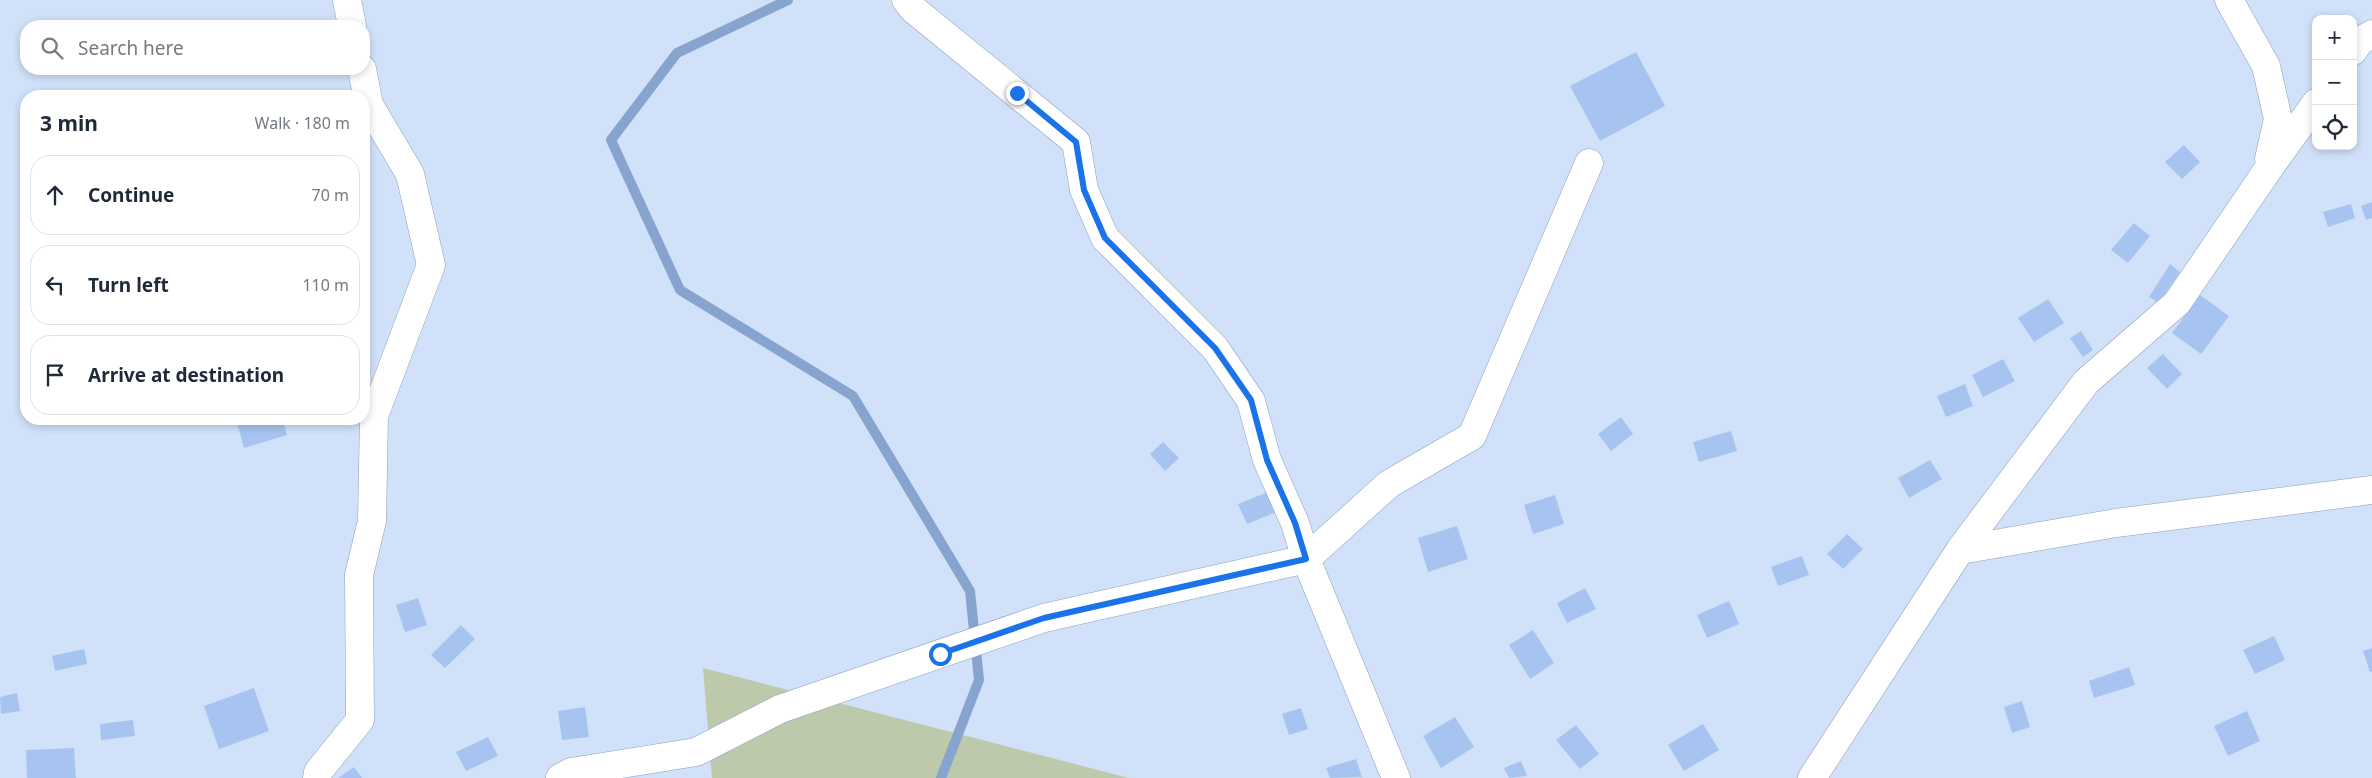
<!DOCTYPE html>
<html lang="en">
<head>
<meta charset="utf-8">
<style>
	:root { --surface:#fff; --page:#f2f2f3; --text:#1f2937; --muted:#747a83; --line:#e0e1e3 }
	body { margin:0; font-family:"Noto Sans",sans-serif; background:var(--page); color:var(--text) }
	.controls { position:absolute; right:15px; top:15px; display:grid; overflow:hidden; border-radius:10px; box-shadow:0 2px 8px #0003 }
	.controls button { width:45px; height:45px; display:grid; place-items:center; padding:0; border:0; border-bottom:1px solid var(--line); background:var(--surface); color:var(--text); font:25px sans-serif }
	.stop { position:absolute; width:15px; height:15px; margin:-11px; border:4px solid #1a73e8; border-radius:50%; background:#fff }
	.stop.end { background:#1a73e8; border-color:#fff; box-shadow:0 1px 5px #0008 }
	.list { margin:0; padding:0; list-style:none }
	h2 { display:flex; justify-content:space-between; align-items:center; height:65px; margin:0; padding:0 20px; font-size:21px }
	h2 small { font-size:16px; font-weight:400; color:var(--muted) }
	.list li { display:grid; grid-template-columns:32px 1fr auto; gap:15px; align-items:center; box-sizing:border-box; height:80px; margin:0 10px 10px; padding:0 10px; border:1px solid var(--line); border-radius:20px }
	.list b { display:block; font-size:19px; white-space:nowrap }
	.list em { font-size:16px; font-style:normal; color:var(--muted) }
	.icon { flex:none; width:28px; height:28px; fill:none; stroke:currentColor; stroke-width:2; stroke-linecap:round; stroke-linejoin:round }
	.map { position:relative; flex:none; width:2372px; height:778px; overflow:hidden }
	.search { position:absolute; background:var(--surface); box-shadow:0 2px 8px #0003; left:20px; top:20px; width:350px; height:55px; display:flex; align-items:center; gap:12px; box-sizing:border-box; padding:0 18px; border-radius:20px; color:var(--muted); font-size:19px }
	.panel { position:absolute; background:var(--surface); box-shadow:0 2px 8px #0003; left:20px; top:90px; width:350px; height:335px; border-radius:20px }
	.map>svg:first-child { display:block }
</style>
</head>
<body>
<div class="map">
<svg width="2372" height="778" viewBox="0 0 2372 778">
	<rect width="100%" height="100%" fill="#d0e1f9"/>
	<!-- green -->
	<path fill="#bcc9ab" d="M703,668L1129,778H712Z"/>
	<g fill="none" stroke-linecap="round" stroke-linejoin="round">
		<!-- stream -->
		<path stroke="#87a4ce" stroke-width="10" d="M788,0L677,53L611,140L680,290L853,396L970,591L979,680L941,778"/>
	</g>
	<!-- building -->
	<path fill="#a7c4f0" d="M1636,52L1665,106L1600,141L1570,86Z
		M2184,145L2200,162L2182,179L2165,162Z
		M2372,202V218L2366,220L2361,206Z
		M2351,204L2355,218L2328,227L2323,212Z
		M2134,223L2150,236L2128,263L2111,250Z
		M2170,264L2180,272L2159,303L2149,297Z
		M2200,295L2229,316L2201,354L2172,333Z
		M2048,299L2064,323L2034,342L2018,318Z
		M2081,331L2093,350L2083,357L2070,338Z
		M2163,354L2182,374L2167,389L2147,368Z
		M2003,359L2015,381L1983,397L1972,375Z
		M1965,384L1973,406L1946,417L1937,396Z
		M1621,417L1633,434L1611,451L1598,434Z
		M236,419H282L287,435L244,448Z
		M1731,431L1737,451L1699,462L1693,442Z
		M1163,442L1179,458L1165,471L1150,454Z
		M1930,460L1942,479L1909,498L1898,478Z
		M1268,492L1276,512L1247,524L1238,504Z
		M1555,495L1564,524L1533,534L1524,505Z
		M1457,526L1468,559L1428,572L1418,538Z
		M1847,534L1863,549L1843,569L1827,554Z
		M1802,556L1809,575L1778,586L1771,567Z
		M1585,588L1596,609L1567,623L1557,603Z
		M418,598L427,625L405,632L396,605Z
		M1729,601L1739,624L1707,638L1697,615Z
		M461,625L475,639L445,668L431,655Z
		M1533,630L1554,663L1530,679L1509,645Z
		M2274,636L2285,660L2255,674L2243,650Z
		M2372,648V671L2370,672L2363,651Z
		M84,649L87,664L55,671L52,656Z
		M2129,667L2135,685L2094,698L2089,681Z
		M254,688L269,731L219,749L204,706Z
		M17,693L20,711L1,714L0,697Z
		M2022,701L2030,727L2012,733L2004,707Z
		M585,707L589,737L562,740L558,711Z
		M1301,708L1308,729L1289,735L1282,714Z
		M2247,711L2260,741L2228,756L2214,726Z
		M1455,717L1474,747L1441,768L1423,736Z
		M133,720L135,736L101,740L100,724Z
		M1703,724L1719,750L1684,771L1668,745Z
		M1576,725L1599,754L1580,769L1556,740Z
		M488,737L498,756L466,771L456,752Z
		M74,748L76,778H27L26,750Z
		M1356,759L1362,777L1330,778L1326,768Z
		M1521,761L1527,776L1509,778L1504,768Z
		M354,767L362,778H338Z"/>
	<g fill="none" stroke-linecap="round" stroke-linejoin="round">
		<!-- minor casing -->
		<g stroke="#8da0bd" stroke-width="29">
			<path id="minor" d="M347,0L352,26
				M906,0L913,9L1076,142L1084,190L1105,238L1215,348L1251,401L1267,460L1295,523L1306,559L1396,778
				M2229,0L2266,66L2278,119L2269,159
				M2353,51L2360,41L2372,34
				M1960,550L2116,523L2372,490
				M317,778L318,772L360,720L359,575L372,521L374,416L431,265L410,174L369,105L362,69
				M560,778L571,772L696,752L780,709L1044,618L1306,559L1389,484L1472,436L1589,163
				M1812,778L1960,550L2086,382L2177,303L2267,171L2316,103"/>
		</g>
		<!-- minor -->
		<use href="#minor" stroke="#fff" stroke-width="28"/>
	</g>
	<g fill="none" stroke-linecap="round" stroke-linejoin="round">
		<!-- route -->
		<path stroke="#1a73e8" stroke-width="6" d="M940,654L1044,618L1306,559L1295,523L1267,460L1251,400L1215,348L1105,238L1084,190L1076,142L1017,93"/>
	</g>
</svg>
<div class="controls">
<button>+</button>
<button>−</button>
<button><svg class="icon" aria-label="locate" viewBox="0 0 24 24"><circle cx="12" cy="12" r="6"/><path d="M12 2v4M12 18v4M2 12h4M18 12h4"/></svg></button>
</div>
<div class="stop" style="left:940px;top:654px"></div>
<div class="stop end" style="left:1017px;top:93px"></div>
<div class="search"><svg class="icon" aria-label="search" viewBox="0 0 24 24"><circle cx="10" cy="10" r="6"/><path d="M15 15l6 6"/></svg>Search here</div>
<section class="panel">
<h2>3 min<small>Walk · 180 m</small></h2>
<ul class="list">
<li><svg class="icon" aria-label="ahead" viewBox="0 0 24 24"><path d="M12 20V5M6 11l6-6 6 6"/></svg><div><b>Continue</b></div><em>70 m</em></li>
<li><svg class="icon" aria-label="left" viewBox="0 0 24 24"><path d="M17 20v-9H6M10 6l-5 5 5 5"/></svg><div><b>Turn left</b></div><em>110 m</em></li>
<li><svg class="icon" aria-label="arrive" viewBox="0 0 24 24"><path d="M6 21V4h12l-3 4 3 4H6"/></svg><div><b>Arrive at destination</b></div></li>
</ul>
</section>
</div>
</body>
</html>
